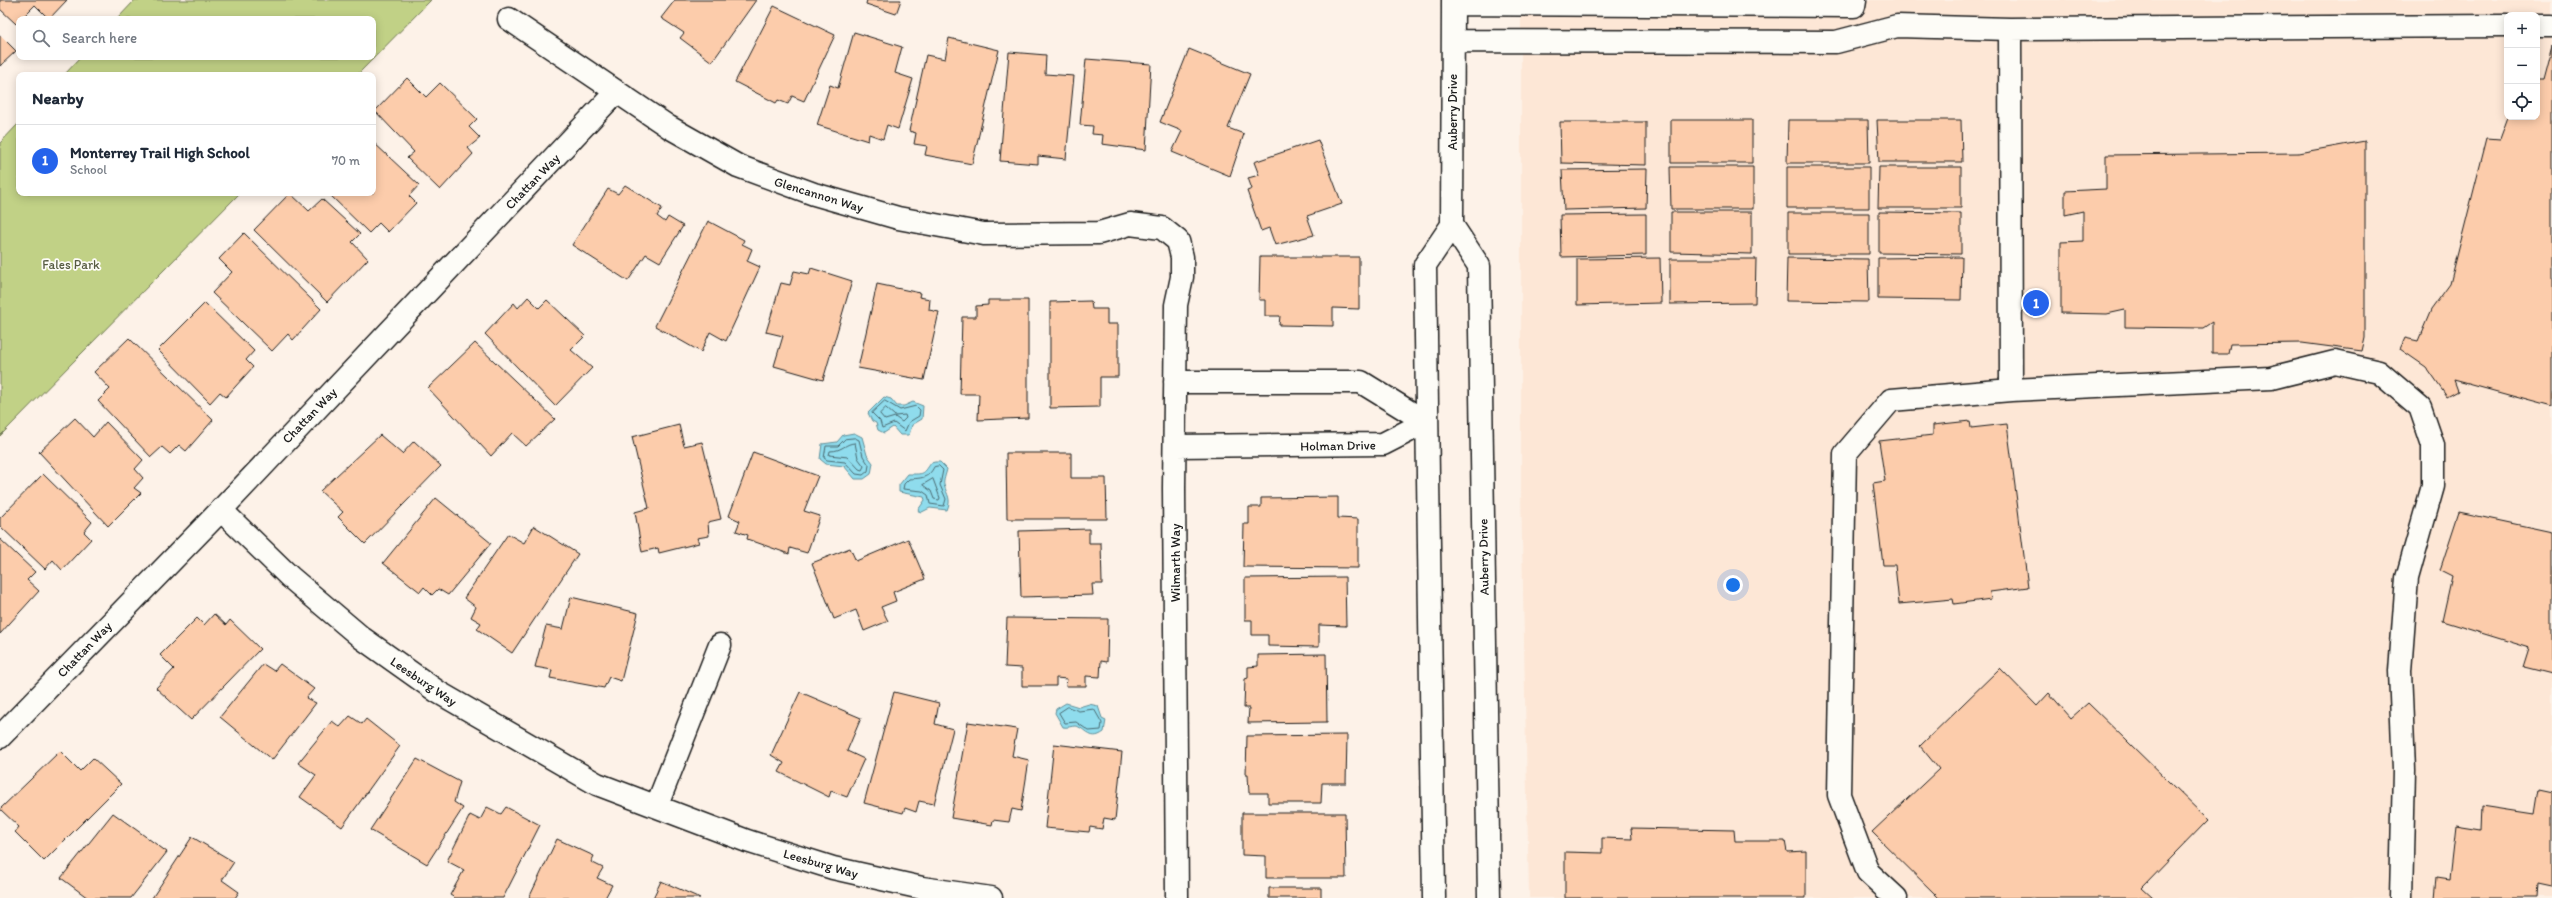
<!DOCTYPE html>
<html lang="en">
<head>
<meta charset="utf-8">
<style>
	:root { --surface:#fff; --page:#f6f6f7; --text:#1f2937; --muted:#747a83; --line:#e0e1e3; --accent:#2563eb }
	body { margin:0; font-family:Itim,sans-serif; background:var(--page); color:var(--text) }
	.controls { position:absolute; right:12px; top:12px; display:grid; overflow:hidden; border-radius:8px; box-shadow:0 2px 10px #0003 }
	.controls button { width:36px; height:36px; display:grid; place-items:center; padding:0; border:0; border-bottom:1px solid var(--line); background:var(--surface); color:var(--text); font:20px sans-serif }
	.you { position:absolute; left:1733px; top:585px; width:14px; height:14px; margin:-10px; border:3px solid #fff; border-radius:50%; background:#1a73e8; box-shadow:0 0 0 6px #1a73e833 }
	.badge { display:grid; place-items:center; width:26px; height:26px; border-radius:50%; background:var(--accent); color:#fff; font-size:13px; font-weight:700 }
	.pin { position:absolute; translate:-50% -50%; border:2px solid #fff; box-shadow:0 1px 4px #0006 }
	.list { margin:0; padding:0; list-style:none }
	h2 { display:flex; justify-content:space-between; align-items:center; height:52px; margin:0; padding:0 16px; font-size:17px }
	h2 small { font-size:13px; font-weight:400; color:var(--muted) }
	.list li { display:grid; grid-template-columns:26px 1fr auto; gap:12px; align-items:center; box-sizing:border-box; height:72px; padding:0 16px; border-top:1px solid var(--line) }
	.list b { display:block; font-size:15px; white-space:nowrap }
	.list p { margin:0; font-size:13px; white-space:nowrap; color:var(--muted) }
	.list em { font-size:13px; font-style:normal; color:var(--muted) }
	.icon { flex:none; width:22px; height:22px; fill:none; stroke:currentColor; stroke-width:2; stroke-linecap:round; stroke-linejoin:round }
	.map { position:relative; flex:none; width:2552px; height:898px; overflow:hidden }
	.search { position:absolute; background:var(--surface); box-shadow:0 2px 10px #0003; left:16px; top:16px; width:360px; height:44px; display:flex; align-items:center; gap:10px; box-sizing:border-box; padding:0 14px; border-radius:8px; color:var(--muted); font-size:15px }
	.panel { position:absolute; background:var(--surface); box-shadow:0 2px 10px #0003; left:16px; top:72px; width:360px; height:124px; border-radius:8px }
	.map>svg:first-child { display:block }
</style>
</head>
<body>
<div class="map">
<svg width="2552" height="898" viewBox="0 0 2552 898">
	<rect width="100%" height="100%" fill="#fdf2e8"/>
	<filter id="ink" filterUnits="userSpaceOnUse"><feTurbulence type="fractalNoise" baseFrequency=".025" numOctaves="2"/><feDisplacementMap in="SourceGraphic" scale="8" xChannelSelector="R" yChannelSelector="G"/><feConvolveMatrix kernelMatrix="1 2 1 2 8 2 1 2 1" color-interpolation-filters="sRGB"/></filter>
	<g filter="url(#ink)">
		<!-- built -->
		<path fill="#fde7d6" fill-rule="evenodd" d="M1521,0H2552V898H1529L1521,490ZM2507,15H2537V117H2507Z"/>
		<!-- green -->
		<path fill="#c1d186" stroke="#6e7651" d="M135,0H431L357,75H64L81,57H373V19H117Z
			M19,123V193H240L0,436V143Z"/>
		<!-- water -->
		<path fill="#8fdced" stroke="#618f99" d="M884,397L891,399L897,406H904L913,402L923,406L922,419L912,425L909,435H900L893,427L884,433L878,430L876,423L872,421L868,413Z
			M854,433L862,437L867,455L873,463L871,474L864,479H855L844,466L826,464L820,459L822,444L837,442L843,435Z
			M935,462H940L947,469C946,474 943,481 944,485C947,495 952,499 947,510L930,508L920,513L918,510L925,500L924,497L899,492V485L908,474C924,474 923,475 931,463Z
			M1066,703L1079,707L1089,704L1098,706L1102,718L1106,720L1104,732C1089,743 1086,727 1075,726C1072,726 1067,728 1063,727L1055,713L1056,709Z"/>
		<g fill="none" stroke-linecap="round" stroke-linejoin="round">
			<!-- shore -->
			<path stroke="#4a6970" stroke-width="1" d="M885,401L900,410L916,406L920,410L919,416L909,422L905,431L894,423L882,428L880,421L872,413Z
				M886,408L895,416L905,415L906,418L902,422L895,417L885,420L880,414Z
				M855,438L859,440L863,456L869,465L868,471L863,475L856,474L845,462L827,460L824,458L826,446H838L845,439Z
				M855,443L858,458L864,466L862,470L859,469L848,457L829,455L830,451C843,451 845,443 855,443Z
				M939,466L943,470L940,485L946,499L944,506L930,504L928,495L922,491L903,489L904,484L909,479C921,478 928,479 934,467Z
				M933,479L940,498L939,500L934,499L931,491L923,485Z
				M1068,707L1079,711L1094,709L1102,723L1101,730L1089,731L1076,722L1065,723L1059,713Z"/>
		</g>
		<!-- building -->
		<path fill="#fcccab" stroke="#1c1c1c" d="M0,0H67L49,19L35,5L16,24L0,9Z
			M675,0H756L712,62L680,38L684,33L661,18Z
			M867,0H901L896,14L866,4Z
			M774,6L835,35L804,101L792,96L788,104L778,100L776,103L735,82Z
			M854,32L902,47L895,73L913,79L898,129L887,125L883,139L869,134L868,141L817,125L830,85L838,88Z
			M0,35L16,51L0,66Z
			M949,38L999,50L972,164L925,155L927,146L914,144L916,133L909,131L926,55L945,59Z
			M2552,46V407L2454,380L2458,391L2447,397L2426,367L2400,349L2405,338L2418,341L2431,310L2450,284L2487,138L2500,139L2508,117H2537V80H2543Z
			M1189,49L1250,74L1228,128L1244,134L1230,176L1172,152L1182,131L1160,122Z
			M1009,52L1046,55L1045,74L1074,76L1066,159L1038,156V164L1000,161Z
			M1086,59L1151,64L1146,150L1102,144L1103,135L1092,134L1093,126L1080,125Z
			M407,78L426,97L440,83L477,119L469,127L480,138L468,148L473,154L440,190L407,158L414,152L375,111Z
			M1671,120H1752V163H1671Z
			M1788,120H1868L1869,163H1787Z
			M1877,120H1961L1962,162H1879Z
			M1560,122H1646V165L1561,163Z
			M1318,140L1342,204L1307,216L1314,235L1275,245L1269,228L1261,231L1247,191L1252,189L1248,178L1259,175L1254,162Z
			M2365,141V338L2362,351L2302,343L2230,344L2228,354H2212V322L2203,328L2125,327V310L2107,314L2061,313V242L2083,241V211L2065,215V191L2106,189V155L2298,153Z
			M373,142L419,185L409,196L416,203L388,232L379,223L369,233L328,193H373Z
			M1670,167H1753V209H1671Z
			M1787,167H1869V208H1787Z
			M1879,167H1961V208H1878Z
			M1647,169L1646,208L1564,210L1562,170Z
			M625,185L662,208L657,216L665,222L668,217L683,226L660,262L646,254L628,281L572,245L608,189L618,194Z
			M290,193L309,211L322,199L360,234L352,242L368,259L327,302L254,230Z
			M1671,212H1752V254L1671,252Z
			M1879,212L1961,213V254L1879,253Z
			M1788,213H1869V254H1788Z
			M1646,214V255L1561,257L1560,215Z
			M708,221L744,240L742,244L752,249L747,261L760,267L726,341L710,332L701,352L655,326Z
			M244,233L321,309L293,340L288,334L272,351L212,293L232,272L219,259Z
			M1260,257H1359V309L1333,308V326L1279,325L1280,316H1265V300H1259Z
			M1962,257L1961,300L1878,299V258Z
			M1660,258L1661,303L1577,305V259Z
			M1787,258L1868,259L1869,302L1786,301Z
			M1670,259H1756L1755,303L1670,304Z
			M811,268L852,281L823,380L774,366L783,336L766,332L781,283L790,285L794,271L809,274Z
			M877,284L920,293L919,297L930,299L929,310L939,312L924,380L858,368Z
			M528,297L539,308L547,300L585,336L571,350L592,368L555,406L485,334L514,303L518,308Z
			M988,300H1028V418L978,420L979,394H960L962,317H976V306L988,305Z
			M1091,301L1092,309H1107V324H1118V377H1100V407L1050,408V302Z
			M205,303L254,351L246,360L253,367L226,397L220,392L210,403L158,350Z
			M129,338L213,420L186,451L179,445L170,454L162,447L151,457L98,401L110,389L94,372Z
			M475,343L555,419L526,446L512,433L491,456L428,388Z
			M75,418L93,437L106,422L143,460L135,469L143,478L134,488L141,493L108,526L39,452Z
			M1970,421L1971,428L2007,424L2028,587L1990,592L1991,599L1954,604L1953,599L1899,604L1895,565H1883L1873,483L1885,481L1879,441L1933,435V425Z
			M679,425L684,446L702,442L721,519L708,522L709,536L697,538L699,543L659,553L658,548L642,552L635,512L649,508L632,437Z
			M380,435L402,454L414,441L441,466L365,544L338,517L343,512L320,491Z
			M753,452L818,476L804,511L820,516L807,553L790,548L789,554L747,539L748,535L736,531L740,521L729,516Z
			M1006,453H1071V478H1106L1107,519H1007Z
			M43,474L92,522L84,532L91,539L62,570L53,560L45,569L0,526V518Z
			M1338,497V518L1358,519V568L1243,567L1244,524H1249V507H1261V498Z
			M436,498L491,543L448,595L438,589L432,595L424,587L420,592L383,563Z
			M2459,512L2552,532V674L2524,667L2530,648L2442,621L2452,576L2440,570Z
			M534,526L578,554L512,653L477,629L481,623L471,617L476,607L464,598L508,534L524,543Z
			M1089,529V543H1101L1102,584H1092L1093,595L1021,597L1019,531Z
			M0,539L35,572L27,580L39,591L0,634Z
			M908,539L925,579L893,592L896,601L881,607L888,621L864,631L856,610L834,619L812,563L850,548L856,561Z
			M1345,577L1346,626L1319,625V647L1268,646V635H1252V620H1245V578Z
			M571,597L638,613L621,681L609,677L604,688L550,678L552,670L535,667L546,626L563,629Z
			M214,614L226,625L230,620L260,649L191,720L156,688L174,669L160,655L197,618L204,625Z
			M1007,618L1108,619L1107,662L1101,661L1100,677L1086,676V686H1066L1067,679L1056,678V686H1022V668L1005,667Z
			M1326,654L1327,722L1248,723L1249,708H1244L1245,679L1248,678V667L1258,666V655Z
			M263,664L274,671L280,664L314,689L306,698L316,703L272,760L220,717Z
			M2000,668L2037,706L2049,693L2071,718L2088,703L2208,820L2142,888L2153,898H1939L1872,832L1939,769L1920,746Z
			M800,692L861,718L847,751L864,759L847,797L831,791L829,797L779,772L784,763L771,755Z
			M894,692L939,703L935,724L953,729L934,804L919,801L916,812L905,808L903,813L864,803Z
			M350,716L362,724L366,719L400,746L342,827L300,797L316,775L298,763L332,721L340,727Z
			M968,722L1017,729L1012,756L1029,760L1021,811L1012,809L1009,822L993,820L992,825L951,818Z
			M1347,735L1346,783H1322L1321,803H1268V793H1249L1248,775H1246L1247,736Z
			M1054,744L1122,752L1115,820L1104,818L1102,829L1090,827L1089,832L1045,828Z
			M60,751L80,771L93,758L121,784L44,861L15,832L19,827L0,809Z
			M417,759L460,782L454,802L463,808L427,864L370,830Z
			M2538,789L2552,792V888L2538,885L2537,898H2435L2437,877L2450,879L2456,826L2481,830L2482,806L2534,814Z
			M487,807L501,814L506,807L540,825L503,898H455L450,895L464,870L447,861L470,815L480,820Z
			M113,813L167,852L131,898H88L61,878Z
			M1242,813H1345L1346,878H1266V856L1242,855Z
			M1631,828L1734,830L1735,841H1785L1787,852L1806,851V898H1565V852L1602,853V838L1632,839Z
			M192,837L234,862L222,880L239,892L235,898H152Z
			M557,839L594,856L591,862L603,868L597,878L612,885L605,898H529Z
			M661,881L700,898H653Z
			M1269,888H1321V898H1269Z"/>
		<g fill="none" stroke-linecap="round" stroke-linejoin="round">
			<!-- minor casing -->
			<g stroke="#1c1c1c" stroke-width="25">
				<path id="minor" d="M1453,4L1854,6L1855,0
					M509,19L669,127L738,166L814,194L898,218L984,234L1099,233L1130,224L1162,228L1178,241L1182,257V277L1176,305L1174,488L1177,898
					M2537,26H2552
					M2010,29L2011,390L2271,378L2335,362L2379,372L2420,407L2433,445V486L2407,578L2400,671L2404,770L2401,898
					M1453,41L1836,42L1897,26L2010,29L2507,26
					M1452,225L1479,266L1489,898
					M1175,446L1383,444L1426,422L1361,382H1175
					M221,510L290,577L362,638L438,692L597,784L747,841L833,868L922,888L991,898
					M0,737L221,510L616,92
					M657,805L720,645
					M1434,898L1425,265L1452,225L1453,0
					M1896,898L1868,872L1839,795L1845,454L1891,400L2011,390"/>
			</g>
			<!-- minor -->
			<use href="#minor" stroke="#fdfcf7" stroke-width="22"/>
		</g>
	</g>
	<g text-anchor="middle" stroke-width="3.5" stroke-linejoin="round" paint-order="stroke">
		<!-- street labels -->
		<g font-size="13" fill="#1c1c1c" stroke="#fdfcf7">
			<text transform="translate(1452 112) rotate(-90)" y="5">Auberry Drive</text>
			<text transform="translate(532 181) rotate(-46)" y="5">Chattan Way</text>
			<text transform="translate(819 194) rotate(17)" y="5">Glencannon Way</text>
			<text transform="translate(309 415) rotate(-46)" y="5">Chattan Way</text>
			<text transform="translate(1338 445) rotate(-1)" y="5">Holman Drive</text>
			<text transform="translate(1483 557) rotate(-91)" y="5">Auberry Drive</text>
			<text transform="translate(1175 563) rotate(-90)" y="5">Wilmarth Way</text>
			<text transform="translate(84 649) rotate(-46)" y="5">Chattan Way</text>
			<text transform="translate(424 681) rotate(34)" y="5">Leesburg Way</text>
			<text transform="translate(821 863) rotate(16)" y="5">Leesburg Way</text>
		</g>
		<!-- park labels -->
		<g font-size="13" fill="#565b41" stroke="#fdfcf7">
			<text x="71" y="269">Fales Park</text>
		</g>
	</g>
</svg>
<div class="controls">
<button>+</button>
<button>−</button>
<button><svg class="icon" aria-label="locate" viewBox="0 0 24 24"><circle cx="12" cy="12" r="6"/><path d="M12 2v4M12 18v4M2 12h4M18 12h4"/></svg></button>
</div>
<div class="you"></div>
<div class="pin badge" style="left:2036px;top:303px">1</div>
<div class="search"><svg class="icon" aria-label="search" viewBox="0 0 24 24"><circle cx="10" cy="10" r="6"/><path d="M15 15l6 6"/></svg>Search here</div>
<section class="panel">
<h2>Nearby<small></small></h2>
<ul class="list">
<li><span class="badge">1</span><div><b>Monterrey Trail High School</b><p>School</p></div><em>70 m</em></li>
</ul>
</section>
</div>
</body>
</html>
